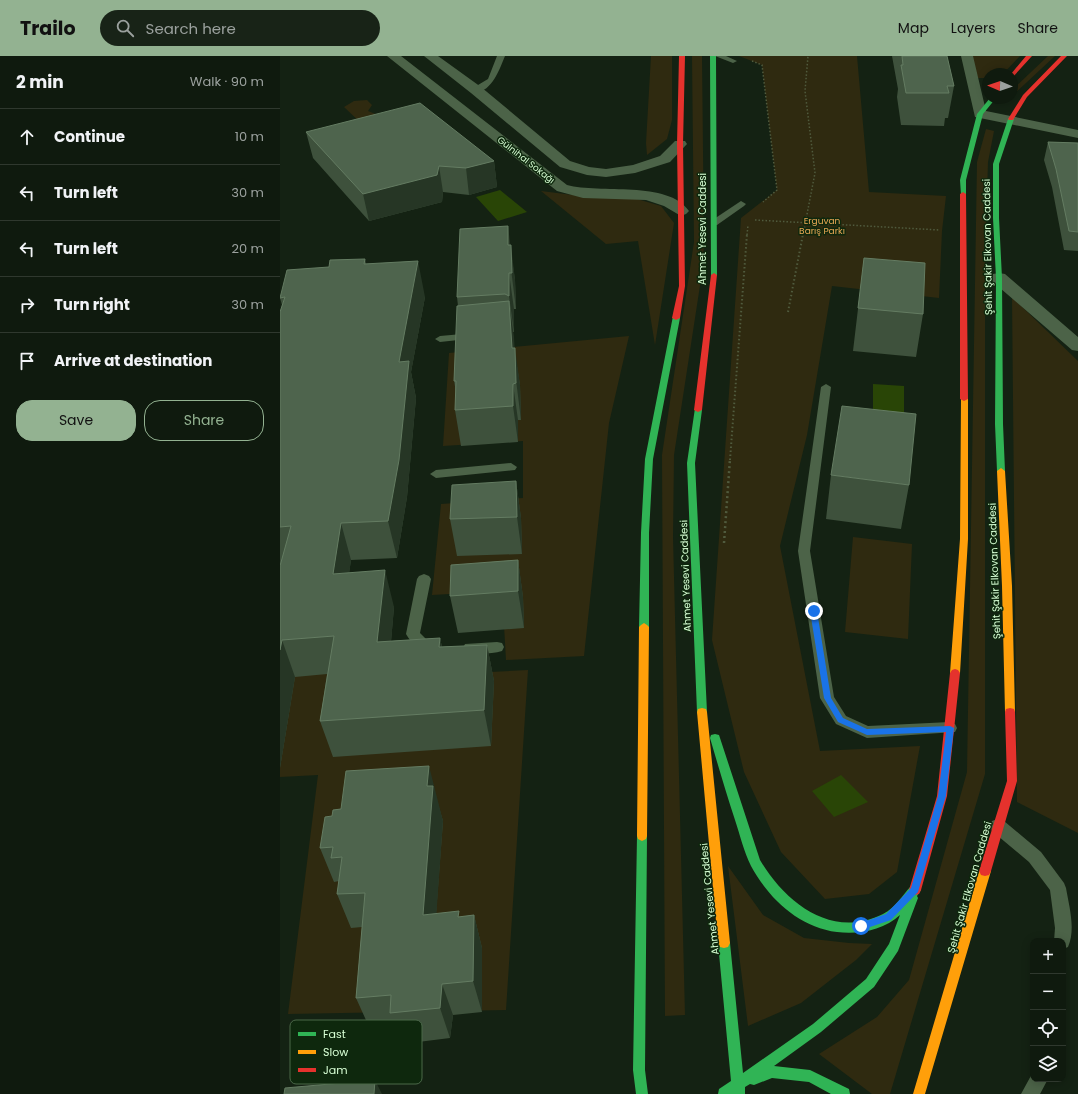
<!DOCTYPE html>
<html lang="en">
<head>
<meta charset="utf-8">
<style>
	:root { --surface:#0f1a0e; --page:#182317; --text:#f1f3f6; --muted:#9ba19e; --line:#2f382e; --accent:#93b291 }
	body { margin:0; font-family:Poppins,sans-serif; background:var(--page); color:var(--text) }
	.controls { position:absolute; right:12px; bottom:12px; display:grid; overflow:hidden; border-radius:8px; box-shadow:0 2px 10px #0003 }
	.controls button { width:36px; height:36px; display:grid; place-items:center; padding:0; border:0; border-bottom:1px solid var(--line); background:var(--surface); color:var(--text); font:20px sans-serif }
	.compass { position:absolute; left:702px; top:12px; width:36px; height:36px; border-radius:50%; background:var(--surface); box-shadow:0 2px 10px #0003; rotate:272deg }
	.stop { position:absolute; width:12px; height:12px; margin:-9px; border:3px solid #1a73e8; border-radius:50%; background:#fff }
	.stop.end { background:#1a73e8; border-color:#fff; box-shadow:0 1px 4px #0008 }
	.list { margin:0; padding:0; list-style:none }
	h2 { display:flex; justify-content:space-between; align-items:center; height:52px; margin:0; padding:0 16px; font-size:17px }
	h2 small { font-size:13px; font-weight:400; color:var(--muted) }
	.list li { display:grid; grid-template-columns:26px 1fr auto; gap:12px; align-items:center; box-sizing:border-box; height:56px; padding:0 16px; border-top:1px solid var(--line) }
	.list b { display:block; font-size:15px; white-space:nowrap }
	.list em { font-size:13px; font-style:normal; color:var(--muted) }
	.actions { display:flex; gap:8px; padding:12px 16px }
	.actions a { flex:1; padding:9px 0; border:1px solid var(--accent); border-radius:16px; text-align:center; font-size:14px; color:var(--accent) }
	.actions .main { background:var(--accent); color:#111 }
	.icon { flex:none; width:22px; height:22px; fill:none; stroke:currentColor; stroke-width:2; stroke-linecap:round; stroke-linejoin:round }
	.map { position:relative; flex:none; width:798px; height:1038px; overflow:hidden }
	header { display:flex; align-items:center; gap:24px; box-sizing:border-box; height:56px; padding:0 20px; background:var(--accent); color:#111 }
	header strong { font-size:19px }
	nav { display:flex; gap:22px; margin-inline-start:auto; font-size:14px }
	.search { width:280px; height:36px; background:var(--page); display:flex; align-items:center; gap:10px; box-sizing:border-box; padding:0 14px; border-radius:22px; color:var(--muted); font-size:15px }
	main { display:flex }
	aside { flex:1; background:var(--surface) }
	.map>svg:first-child { display:block }
</style>
</head>
<body>
<header>
<strong>Trailo</strong>
<div class="search"><svg class="icon" aria-label="search" viewBox="0 0 24 24"><circle cx="10" cy="10" r="6"/><path d="M15 15l6 6"/></svg>Search here</div>
<nav><a>Map</a><a>Layers</a><a>Share</a></nav>
</header>
<main>
<aside>
<h2>2 min<small>Walk · 90 m</small></h2>
<ul class="list">
<li><svg class="icon" aria-label="ahead" viewBox="0 0 24 24"><path d="M12 20V5M6 11l6-6 6 6"/></svg><div><b>Continue</b></div><em>10 m</em></li>
<li><svg class="icon" aria-label="left" viewBox="0 0 24 24"><path d="M17 20v-9H6M10 6l-5 5 5 5"/></svg><div><b>Turn left</b></div><em>30 m</em></li>
<li><svg class="icon" aria-label="left" viewBox="0 0 24 24"><path d="M17 20v-9H6M10 6l-5 5 5 5"/></svg><div><b>Turn left</b></div><em>20 m</em></li>
<li><svg class="icon" aria-label="right" viewBox="0 0 24 24"><path d="M7 20v-9h11M14 6l5 5-5 5"/></svg><div><b>Turn right</b></div><em>30 m</em></li>
<li><svg class="icon" aria-label="arrive" viewBox="0 0 24 24"><path d="M6 21V4h12l-3 4 3 4H6"/></svg><div><b>Arrive at destination</b></div></li>
</ul>
<div class="actions"><a class="main">Save</a><a>Share</a></div>
</aside>
<div class="map">
<svg width="798" height="1038" viewBox="0 0 798 1038">
	<rect width="100%" height="100%" fill="#142213"/>
	<!-- green -->
	<path fill="#2f2a10" d="M371,0H392V64L387,83L367,99L366,87Z
		M412,0H422L424,189L421,223L394,399L393,481L405,959L385,960L382,399L414,186Z
		M459,0H577L589,136L666,140L662,175L659,242L552,230L527,379L500,490L540,695L640,690L617,816L589,838L545,843L501,796L464,716L432,584L461,162L497,134L482,9Z
		M692,0H740L723,18H708V22H697Z
		M768,0H775L732,40V34Z
		M87,44L92,49L88,55L98,59L84,70L64,51L74,45Z
		M706,73L714,75L708,106L705,206V718L610,1038H592L539,998L597,961L629,924L687,716L697,106Z
		M261,135L301,140L357,143L381,150L394,167L375,289L358,185L326,188Z
		M732,241L798,305V777L737,746Z
		M349,280L329,367L304,600L226,604L222,535L152,539L161,448L243,442V385L163,390L169,297Z
		M573,481L632,488L628,583L565,576Z
		M0,537L77,623L248,614L226,954L8,958L38,719L0,721Z
		M448,810L483,859L524,882L569,887L592,888L576,904L521,947L468,970Z"/>
	<!-- water -->
	<path fill="#294506" d="M220,134L247,156L218,165L196,141Z
		M593,328L624,330V364L593,362Z
		M561,719L588,746L554,761L532,735Z"/>
	<g fill="none" stroke-linecap="round" stroke-linejoin="round">
		<!-- path-far2 -->
		<path stroke="#505b3e" stroke-width="1.5" stroke-dasharray="1.5 2" stroke-linecap="butt" d="M472,5L482,9L497,134L483,146
			M475,164L660,174
			M467,179L468,169
			M523,179L535,117L525,35L528,0"/>
		<!-- path-far1 -->
		<path stroke="#505b3e" stroke-width="2" stroke-dasharray="1.5 2.5" stroke-linecap="butt" d="M508,256L523,178
			M450,404L467,178"/>
		<!-- path -->
		<path stroke="#505b3e" stroke-width="2.5" stroke-dasharray="2 3" stroke-linecap="butt" d="M444,487L450,403"/>
		<!-- lane -->
		<path fill="#4c6348" fill-rule="evenodd" d="M217,0H225C220,12 211,39 193,36V32L208,23Z
			M435,0H446L457,5L453,7Z
			M461,145L466,148L464,150L437,169H431V165Z
			M193,277L197,278L198,280L197,282L160,286L155,283L160,280Z
			M546,328L551,331L530,495L554,641L566,660L588,670L670,666L675,668L677,672L675,676L587,682L556,668L540,642L518,495L541,331Z
			M231,407L237,411L235,414L156,422L150,418L156,414Z
			M144,518L149,520L151,523L140,577L148,585L158,589L160,593L158,597C145,601 132,589 126,578L137,523L139,520Z
			M217,586L222,587L224,591L222,595C212,598 195,599 185,596L183,592L185,588Z
			M718,763L724,765L761,796L784,827L786,832C789,850 796,873 788,891L783,893V885H774L775,872L770,834L749,806L712,775L710,770L712,765Z
			M753,1016V1023H768L760,1038H741Z"/>
		<!-- street -->
		<path fill="#4c6348" fill-rule="evenodd" d="M107,0H121L287,129C320,138 388,124 409,155L406,158L401,160L384,150L366,144L303,142L277,135Z
			M144,0H158L201,31L290,105L309,111L326,113L353,109L380,100L395,85H405L407,88L390,106L355,117L326,121L307,119L280,111L191,37Z
			M681,0H693L706,55L798,74V82L695,61Z
			M719,217L725,218L798,281V295L792,294L713,226L711,222L713,218Z"/>
		<!-- fast -->
		<path fill="#30b455" fill-rule="evenodd" d="M430,0H436L437,219L434,221L431,219Z
			M710,42H716L703,58L686,124V138L681,139L680,124L697,58Z
			M731,61L734,63L719,108V162L722,222L723,368L725,415L721,418L717,415L715,368L716,222L713,162V108L728,63Z
			M393,260H399L400,262L373,403L369,477V571L367,573H361L359,571L361,477L365,403Z
			M415,352H421L422,354L415,407L427,656L426,659L422,660L418,659L417,656L407,407Z
			M435,678L439,679L440,682L480,804C505,846 551,884 603,858C615,852 622,840 631,830L635,829L639,830L641,834L637,840L638,842L618,895L594,931L541,976L494,1010L530,1014L569,1033L570,1038H551L529,1026L492,1022L474,1029L470,1028L465,1031V1038H438L439,1033L451,1025L438,887L440,883L444,882L448,883L450,887L463,1017L533,968L586,923L609,888L620,859C604,874 578,879 557,876C519,871 489,843 471,810C464,796 460,779 455,764C446,737 438,709 430,682L431,679Z
			M362,775L366,777L367,780L365,1014L368,1038H356L353,1014L357,780L358,777Z"/>
		<!-- slow -->
		<path fill="#ff9f0a" fill-rule="evenodd" d="M681,341H687L688,343V483L680,617L678,620H672L670,617L680,483Z
			M721,412L725,415L732,530L735,656L734,659L730,660L726,659L725,656L722,530L717,415Z
			M364,567L367,569L369,571L367,780L366,783L362,785L358,783L357,780L359,571L361,569Z
			M422,652L426,653L427,656L450,887L448,891L444,892L440,891L438,887L417,656L418,653Z
			M705,810L709,811L711,815L645,1038H633L699,815L701,811Z"/>
		<!-- jam -->
		<path fill="#e5322d" fill-rule="evenodd" d="M399,0H405L403,88L405,230L400,262L396,264L392,262L399,230L397,88Z
			M746,0H752L732,22L731,18Z
			M781,0H787L747,41L733,64H729L728,63L743,39Z
			M683,136L686,138L688,343L684,345L680,343V138Z
			M434,217L437,219L422,354L418,356L414,354L431,219Z
			M675,613L678,614L680,617L667,740L641,834L639,838L635,839L631,838L629,834L657,740L670,617L672,614Z
			M730,652L734,653L735,656L737,725L711,815L709,819L705,820L701,819L699,815L727,725L725,656L726,653Z"/>
	</g>
	<!-- wall -->
	<path fill="#3e513c" d="M612,0H667L674,30L668,62H665L664,70L621,69L617,41L618,33Z
		M26,76L214,105L217,131L189,139L163,136L162,146L89,165L33,102Z
		M768,86L798,87V195L784,194L772,131L764,104Z
		M230,189L235,224L236,253H234V276H233L234,292L240,329L241,364H238V386L181,390L175,354L176,336L174,325L178,250L177,241Z
		M584,202L643,258L636,301L573,295Z
		M85,203L86,208L145,241L131,316L136,342L127,441L117,502L71,504L69,517L114,551L111,585L160,582L162,591L207,589L214,625L211,690L53,701L40,665L47,618L15,621L0,712L1,508H0V256L2,249L0,242L49,211Z
		M551,419L629,429L621,473L546,463Z
		M236,425L241,462L242,498L177,500L170,463Z
		M238,504L243,541L244,572L178,577L170,540Z
		M158,746V748L163,765L156,858L180,861L194,859L202,892V956L173,959L170,982L122,988L115,970L90,973L76,942L82,871L71,872L57,838L59,825L54,826L40,792L52,760Z"/>
	<!-- shaded-wall -->
	<path fill="#263625" d="M214,105L217,131L189,139L186,112Z
		M159,110L163,136L162,146L89,165L83,138Z
		M228,170L232,202L231,189L235,224L236,253L228,189Z
		M138,205L145,241L131,316L136,342L127,441L117,502L108,465L119,306Z
		M229,217L234,253V276L229,240Z
		M229,245L234,281L236,316L235,292L240,329L241,364L232,292Z
		M233,328L238,364V386L233,350Z
		M236,425L241,462L242,498L237,461Z
		M61,467L71,504L64,555L53,518Z
		M238,504L243,541L244,572L238,535Z
		M105,514L114,551L108,623L97,586Z
		M160,582L168,619L159,591Z
		M2,584L15,621L0,712V594Z
		M207,589L214,625L211,690L204,654Z
		M149,710L163,765L154,892L143,859L147,730Z
		M194,859L202,892V956L193,925Z
		M162,928L173,959L170,982L160,952Z
		M95,1024L102,1038H94Z"/>
	<!-- building -->
	<path fill="#4e644d" stroke="#647c62" d="M622,0H667L674,30H667L669,37H626L621,9H623Z
		M140,47L214,105L186,112L159,110L157,119L83,138L26,76Z
		M768,86L798,87V176L789,175L776,113Z
		M228,170V189H231L232,217H229V240L225,238L177,241L180,173Z
		M584,202L645,207L643,258L578,252Z
		M85,203L84,208L138,205L119,306L129,305L119,404L108,465L61,467L53,518L105,514L97,586L160,582L159,591L207,589L204,654L40,665L54,580L2,584L0,594V510L11,470L0,471V256L5,241L0,242L7,214L49,211L50,204Z
		M229,245L232,292H235L236,327L233,328V350L175,354L176,325H174L177,250Z
		M562,350L636,358L629,429L551,419Z
		M236,425L237,461L170,463L172,429Z
		M238,504V535L170,540L171,509Z
		M149,710L147,730H153L143,859L179,855L178,861L194,859L193,925L162,928L160,952L110,957L111,939L76,942L85,837L57,838L62,801L51,802L53,791L40,792L45,761L52,760L53,754L61,753L66,715Z
		M95,1024L94,1038H4L5,1032Z"/>
	<!-- route -->
	<path fill="#1a73e8" d="M534,552L537,555L551,642L563,662L587,673L670,670L674,672L666,740L638,836L611,864L581,874L578,873V868L606,858L631,832L658,740L666,676L587,679L558,666L544,642L530,555Z"/>
	<g text-anchor="middle" stroke-width="3" stroke-linejoin="round" paint-order="stroke">
		<!-- far-street labels -->
		<g font-size="9" fill="#d8ffd5" stroke="#0e280d">
			<text transform="translate(246 104) rotate(38)" y="3">Gülnihal Sokağı</text>
		</g>
		<!-- far-park labels -->
		<g font-size="9" fill="#eba855" stroke="#0e280d">
			<text x="542" y="168">Erguvan<tspan x="542" dy="10">Barış Parkı</tspan></text>
		</g>
		<!-- street labels -->
		<g font-size="10" fill="#d8ffd5" stroke="#0e280d">
			<text transform="translate(422 173) rotate(-90)" y="4">Ahmet Yesevi Caddesi</text>
			<text transform="translate(707 191) rotate(-91)" y="4">Şehit Şakir Elkovan Caddesi</text>
			<text transform="translate(714 515) rotate(-92)" y="4">Şehit Şakir Elkovan Caddesi</text>
			<text transform="translate(405 520) rotate(-92)" y="4">Ahmet Yesevi Caddesi</text>
			<text transform="translate(689 831) rotate(-74)" y="4">Şehit Şakir Elkovan Caddesi</text>
			<text transform="translate(429 843) rotate(-96)" y="4">Ahmet Yesevi Caddesi</text>
		</g>
	</g>
	<!-- legend -->
	<rect x="10" y="964" width="132" height="64" rx="6" fill="#0e280d" stroke="#4b6849" stroke-width="1"/>
	<rect x="18" y="976" width="18" height="4" fill="#30b455"/>
	<rect x="18" y="994" width="18" height="4" fill="#ff9f0a"/>
	<rect x="18" y="1012" width="18" height="4" fill="#e5322d"/>
	<g font-size="11" fill="#d8ffd5">
		<text x="43" y="982">Fast</text>
		<text x="43" y="1000">Slow</text>
		<text x="43" y="1018">Jam</text>
	</g>
</svg>
<div class="controls">
<button>+</button>
<button>−</button>
<button><svg class="icon" aria-label="locate" viewBox="0 0 24 24"><circle cx="12" cy="12" r="6"/><path d="M12 2v4M12 18v4M2 12h4M18 12h4"/></svg></button>
<button><svg class="icon" aria-label="layers" viewBox="0 0 24 24"><path d="M12 4l9 5-9 5-9-5zM3 14l9 5 9-5"/></svg></button>
</div>
<svg class="compass" viewBox="-18 -18 36 36"><path d="M0-13l5 13h-10z" fill="#e53935"/><path d="M0 13l5-13h-10z" fill="#9ba19e"/></svg>
<div class="stop" style="left:581px;top:870px"></div>
<div class="stop end" style="left:534px;top:555px"></div>
</div>
</main>
</body>
</html>
